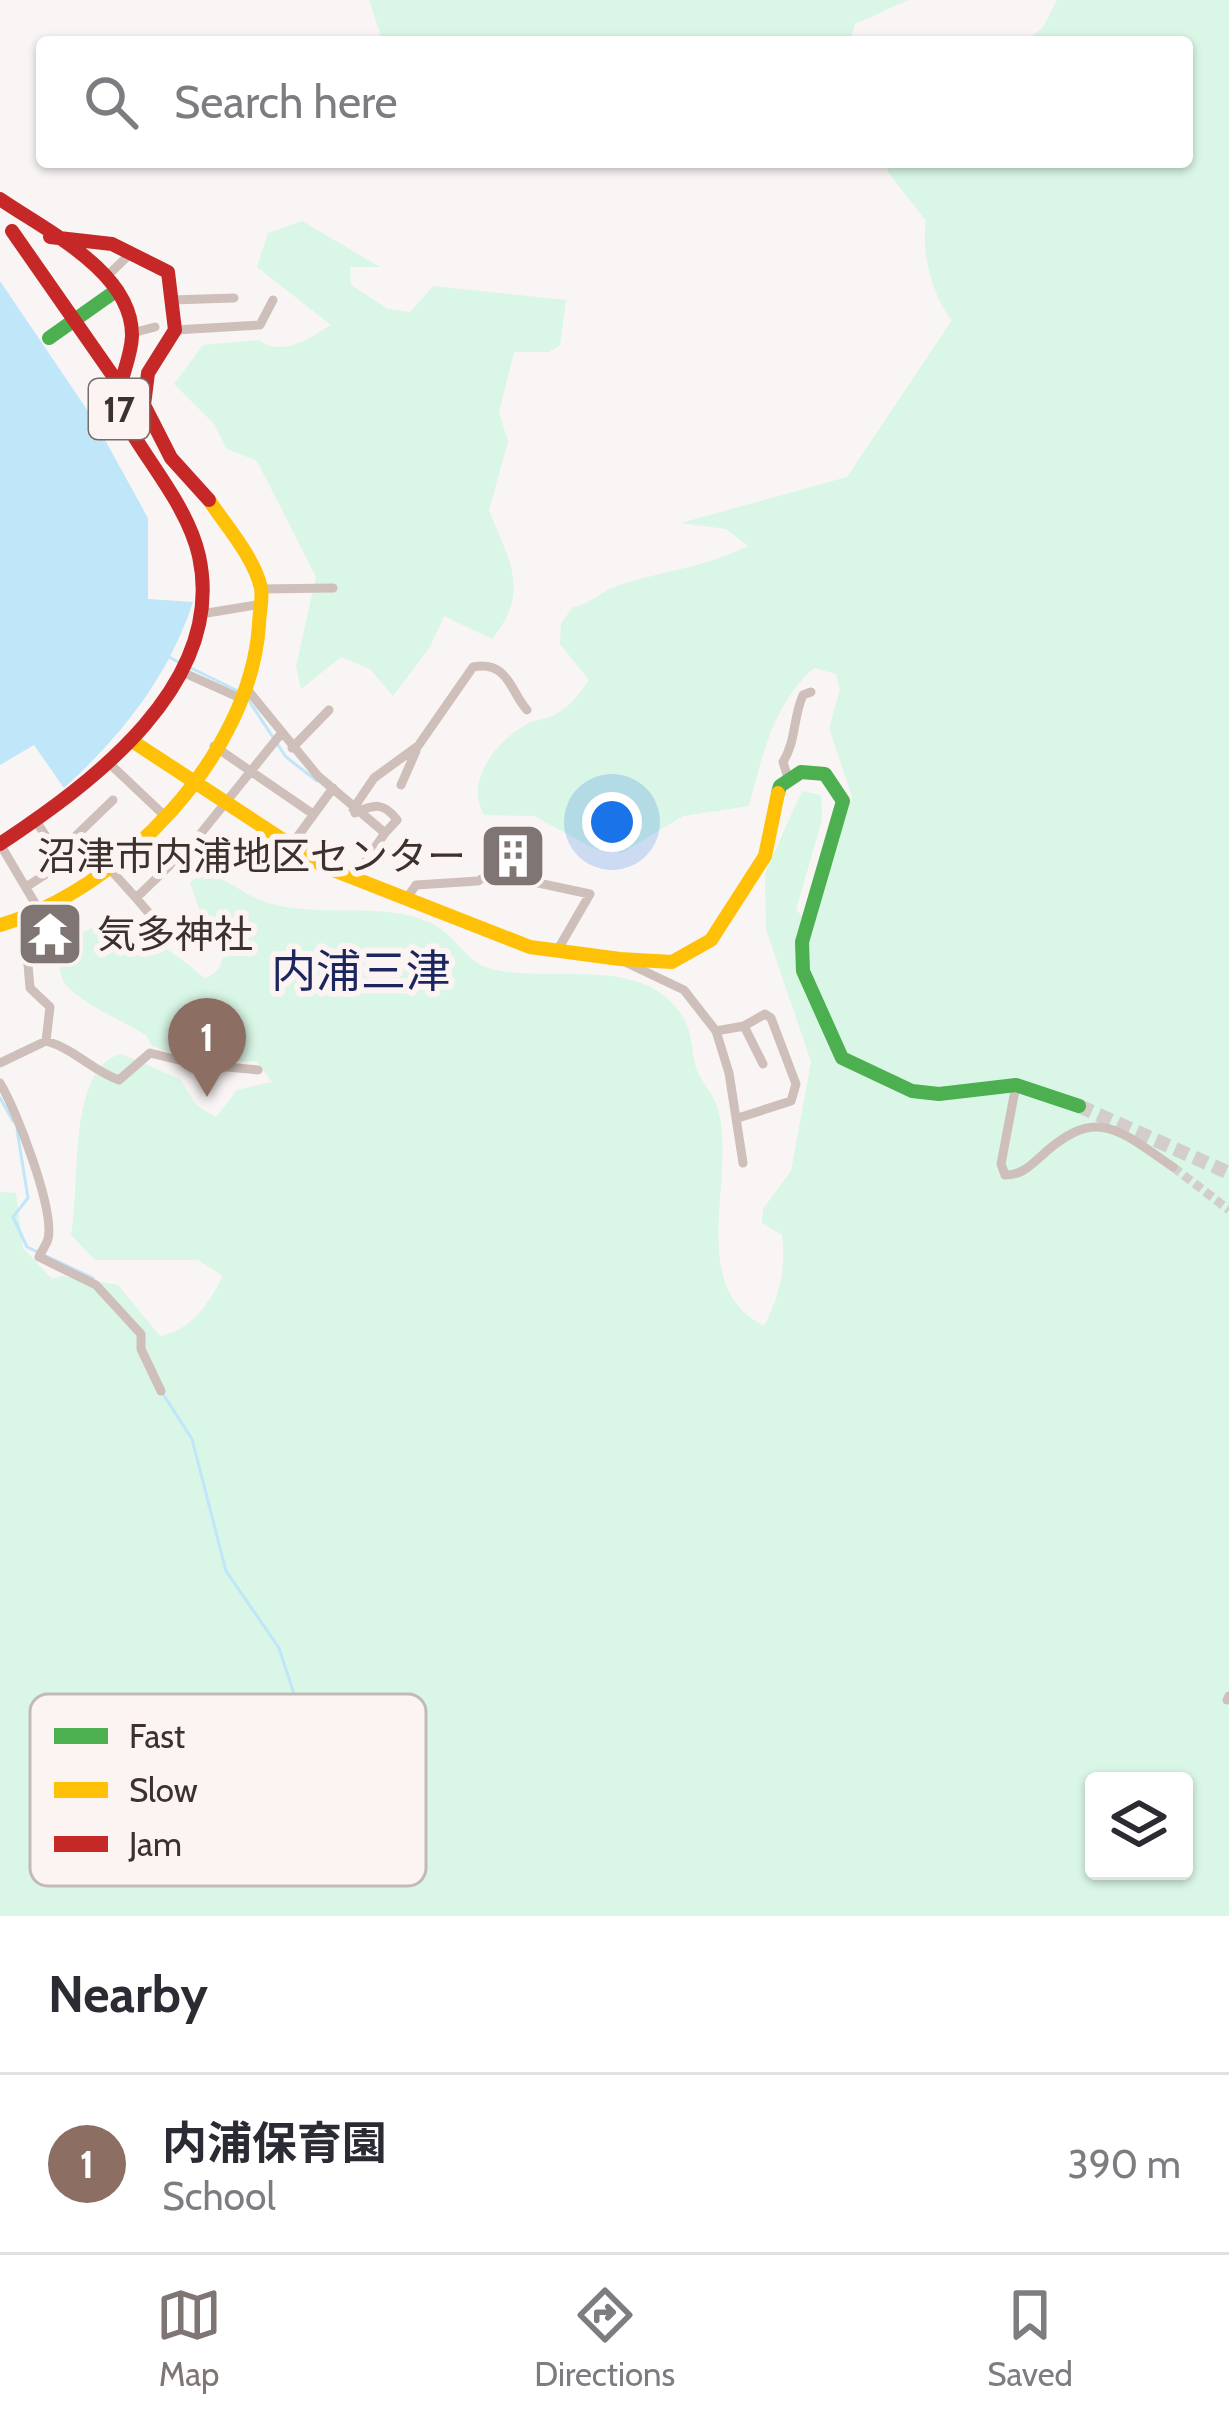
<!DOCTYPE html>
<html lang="en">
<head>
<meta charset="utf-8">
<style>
	:root { --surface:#fff; --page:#f7f7f7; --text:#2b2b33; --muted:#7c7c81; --line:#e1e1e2; --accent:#7f7673 }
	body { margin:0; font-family:Cabin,"Noto Sans JP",sans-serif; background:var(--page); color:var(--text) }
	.controls { position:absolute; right:36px; bottom:36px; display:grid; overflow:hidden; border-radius:12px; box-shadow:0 3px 9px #0004 }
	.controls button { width:108px; height:108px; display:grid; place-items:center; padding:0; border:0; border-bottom:3px solid var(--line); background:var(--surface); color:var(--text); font:60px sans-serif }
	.you { position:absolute; left:612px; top:822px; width:42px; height:42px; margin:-30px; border:9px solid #fff; border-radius:50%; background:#1a73e8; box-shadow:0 0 0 18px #1a73e833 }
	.badge { display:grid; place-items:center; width:78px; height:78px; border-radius:50%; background:var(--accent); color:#fff; font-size:39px; font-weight:700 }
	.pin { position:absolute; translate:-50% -99px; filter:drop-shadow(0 3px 6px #0008) }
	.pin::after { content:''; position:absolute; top:63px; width:42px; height:36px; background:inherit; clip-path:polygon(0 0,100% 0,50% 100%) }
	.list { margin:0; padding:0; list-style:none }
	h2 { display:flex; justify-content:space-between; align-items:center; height:156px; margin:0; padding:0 48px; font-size:51px }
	h2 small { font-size:39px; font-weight:400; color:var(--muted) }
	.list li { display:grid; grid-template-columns:78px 1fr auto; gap:36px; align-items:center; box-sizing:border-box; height:180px; padding:0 48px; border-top:3px solid var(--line) }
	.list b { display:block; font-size:45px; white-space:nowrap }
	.list p { margin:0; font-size:39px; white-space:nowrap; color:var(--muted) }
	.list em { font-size:39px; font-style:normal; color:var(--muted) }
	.icon { flex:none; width:66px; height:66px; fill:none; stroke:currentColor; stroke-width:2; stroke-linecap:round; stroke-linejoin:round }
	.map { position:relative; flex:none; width:1229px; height:1916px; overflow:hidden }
	.search { position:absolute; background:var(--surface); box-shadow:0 3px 9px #0004; left:36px; right:36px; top:36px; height:132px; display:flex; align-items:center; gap:30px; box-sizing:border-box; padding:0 42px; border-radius:12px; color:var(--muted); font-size:45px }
	.sheet { height:336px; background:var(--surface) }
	nav { display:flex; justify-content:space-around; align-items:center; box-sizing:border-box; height:168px; border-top:3px solid var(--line); background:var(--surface); font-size:33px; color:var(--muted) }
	nav a { display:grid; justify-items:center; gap:6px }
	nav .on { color:var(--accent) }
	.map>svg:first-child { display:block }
</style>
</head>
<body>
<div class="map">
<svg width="1229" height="1916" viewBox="0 0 1229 1916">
	<rect width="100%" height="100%" fill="#f9f5f4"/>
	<!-- green -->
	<path fill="#d9f6e6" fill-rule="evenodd" d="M369,0H908L855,24L850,42H383Z
		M1057,0H1229V1916H0V1192L16,1193L23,1248L52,1279L62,1276L118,1285L160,1336C191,1331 209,1303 223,1276L198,1260H95L71,1235C81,1188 66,1068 121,1054L180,1079L197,1106L216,1117L237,1090L272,1082L256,1061L196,1062L152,1046L146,1035C123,1021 93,1009 72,991C40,964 79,920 113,926C145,932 180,956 204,978C223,973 223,958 224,941L202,918L190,882L203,873C226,877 240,892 260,900C312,921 380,899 431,923C452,932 466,961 488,968C543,984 630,957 672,1003C691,1023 690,1036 694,1060C697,1078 713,1092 718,1109C737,1180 685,1286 764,1326C780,1295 786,1270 782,1235L762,1223L763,1209L791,1171L811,1062L766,929L765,873L802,791L821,795L822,820L796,910L812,926L852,797L829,728L840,689L836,674L814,668C773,705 763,753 749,806L683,816L622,853L595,849L534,816L484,815C464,782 496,740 529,723C537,719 548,719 556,714C571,706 580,693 589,680L560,644L561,623L573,607C591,604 600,592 617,586C661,571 707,567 748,546L726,529L681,523L847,477L952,320C932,297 921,251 926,221L888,172V162H1187V42H1026L1043,27ZM1094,1781H1184V1871H1094Z
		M302,221L380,267H350L351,285L388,309L410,312L433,286L566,300L560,345L549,352H514L499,412L508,442L489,510C508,560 532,590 492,639L444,616L430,647L393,696L370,669L341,657L301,689L296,666L316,577L257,461L227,449L214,424L174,384L203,345L259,340C282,358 310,338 331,325L257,267L268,233Z"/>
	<!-- water -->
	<path fill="#bfe6f9" d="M0,281L94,420L148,518V599L193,602C168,678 121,736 64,788L34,745L0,765Z"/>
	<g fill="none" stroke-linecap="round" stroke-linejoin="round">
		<!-- stream -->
		<path stroke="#bfe6f9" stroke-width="3" d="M169,657L180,663
			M189,667L240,692
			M247,698L286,757L317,781
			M0,1098L13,1121
			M17,1130L28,1198L13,1217L27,1247L93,1278
			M163,1394L192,1439L226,1571L279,1648L294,1694"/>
		<!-- street-tunnel -->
		<path stroke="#d3cecc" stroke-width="9" stroke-dasharray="9 4.5" stroke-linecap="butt" d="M1173,1167L1229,1210"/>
		<!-- secondary-tunnel -->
		<path stroke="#d3cecc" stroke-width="14" stroke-dasharray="14 7" stroke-linecap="butt" d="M1079,1106L1229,1173"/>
		<!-- street -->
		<path stroke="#cfbfba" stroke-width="9" d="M105,278L131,253
			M171,300L234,298
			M175,330L260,325L273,300
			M132,333L155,327
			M261,589L333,588
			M201,614L262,604
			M180,671L240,698
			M246,688L318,776L385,833L354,878
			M214,746L313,814
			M292,748L329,710
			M111,765L167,818
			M788,778L783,762C796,742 793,717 803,695L811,692
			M401,785L416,751
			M353,809L374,778L418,746L473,667C508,660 510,691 527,710
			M355,813C374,804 384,802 397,820L385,833
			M0,844L39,910
			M290,847L333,788
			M57,854L113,800
			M109,868L136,898L193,843L280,735
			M26,887L63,863L36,821
			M136,898L155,920
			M406,899L416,885L478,881L491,873L590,894L557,951
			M24,918L30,988L50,1007L46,1041C75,1049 91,1070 119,1080L150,1053L195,1064L258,1070
			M625,962L684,990L716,1031L729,1073L743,1163
			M744,1026L763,1064
			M716,1031L744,1026L765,1014L771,1018L796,1084L791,1101L738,1118
			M0,1063L46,1041
			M0,1083C16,1109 55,1210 48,1239C46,1246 41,1251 39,1257L96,1285L141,1334V1349L161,1391
			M1016,1085L1001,1164L1005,1175C1020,1175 1028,1168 1039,1158C1096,1105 1116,1128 1173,1167
			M1227,1700L1229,1696"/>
		<!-- fast -->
		<path stroke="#4caf50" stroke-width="14" d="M49,338L117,290
			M778,793L780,786L801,772L825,774L843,801L802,942L803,971L842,1058L912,1091L939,1094L1016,1085L1079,1106"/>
		<!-- slow -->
		<path stroke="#ffc107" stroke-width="14" d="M132,741L323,866L530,947L620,959L672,962L711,940L765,856L778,793
			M0,925C122,889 250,755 259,625C259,614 263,599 261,588C254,557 226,526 209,500"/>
		<!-- jam -->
		<path stroke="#c62828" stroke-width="14" d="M0,199C45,230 133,272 132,336C131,362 116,383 119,410C143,458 187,503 199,556C227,684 92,783 0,844
			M12,231L118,383
			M50,237L112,244L168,272L175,330L148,373L144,405L171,458L209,500"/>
	</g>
	<!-- icons -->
	<defs>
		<g id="building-square" transform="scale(3.45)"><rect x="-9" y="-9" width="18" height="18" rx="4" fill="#7f7673" stroke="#fbf4f2"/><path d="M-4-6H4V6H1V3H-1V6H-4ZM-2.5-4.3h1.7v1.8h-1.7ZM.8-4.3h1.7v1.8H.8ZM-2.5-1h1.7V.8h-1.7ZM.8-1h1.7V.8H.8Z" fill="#fff"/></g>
		<g id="temple-square" transform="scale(3.45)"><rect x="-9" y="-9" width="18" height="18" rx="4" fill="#7f7673" stroke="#fbf4f2"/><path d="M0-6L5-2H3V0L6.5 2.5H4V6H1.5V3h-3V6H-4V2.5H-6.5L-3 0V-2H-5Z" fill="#fff"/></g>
	</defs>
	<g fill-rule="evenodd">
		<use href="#building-square" x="513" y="856"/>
		<use href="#temple-square" x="50" y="934"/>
	</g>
	<g text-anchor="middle" stroke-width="12" stroke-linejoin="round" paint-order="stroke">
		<!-- shield labels -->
		<rect fill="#fbf4f2" stroke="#766c68" stroke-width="3" x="89" y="379" width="60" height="60" rx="9"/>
		<g font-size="36" font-weight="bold" fill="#3d312d">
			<text x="119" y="422">17</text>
		</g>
		<!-- poi labels -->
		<g font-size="39" fill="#3d312d" stroke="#fbf4f2" text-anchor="end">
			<text x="466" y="870">沼津市内浦地区センター</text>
			<text x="97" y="948" text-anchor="start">気多神社</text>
		</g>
		<!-- quarter labels -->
		<g font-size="45" fill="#1b265e" stroke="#fbf4f2">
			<text x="361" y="987">内浦三津</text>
		</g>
	</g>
	<!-- legend -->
	<rect x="30" y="1694" width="396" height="192" rx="18" fill="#fbf4f2" stroke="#c2bab7" stroke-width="3"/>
	<rect x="54" y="1728" width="54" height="16" fill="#4caf50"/>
	<rect x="54" y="1782" width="54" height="16" fill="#ffc107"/>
	<rect x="54" y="1836" width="54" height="16" fill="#c62828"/>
	<g font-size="33" fill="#3d312d">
		<text x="129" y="1748">Fast</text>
		<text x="129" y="1802">Slow</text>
		<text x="129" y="1856">Jam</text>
	</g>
</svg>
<div class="controls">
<button><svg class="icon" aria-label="layers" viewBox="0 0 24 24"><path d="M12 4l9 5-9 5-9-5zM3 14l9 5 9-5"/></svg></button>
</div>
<div class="you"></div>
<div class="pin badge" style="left:207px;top:1097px;background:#8d6e63">1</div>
<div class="search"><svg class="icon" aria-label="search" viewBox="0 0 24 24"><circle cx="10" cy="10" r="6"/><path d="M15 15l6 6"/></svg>Search here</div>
</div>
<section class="sheet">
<h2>Nearby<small></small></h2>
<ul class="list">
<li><span class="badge" style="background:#8d6e63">1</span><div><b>内浦保育園</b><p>School</p></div><em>390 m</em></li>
</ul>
</section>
<nav>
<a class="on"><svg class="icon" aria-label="map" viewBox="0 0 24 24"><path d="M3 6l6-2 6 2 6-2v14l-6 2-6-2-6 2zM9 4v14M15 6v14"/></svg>Map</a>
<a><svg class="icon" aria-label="directions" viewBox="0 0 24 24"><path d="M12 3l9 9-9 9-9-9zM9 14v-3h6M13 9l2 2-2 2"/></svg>Directions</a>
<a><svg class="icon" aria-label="saved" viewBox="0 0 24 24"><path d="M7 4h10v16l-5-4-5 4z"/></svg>Saved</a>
</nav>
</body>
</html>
